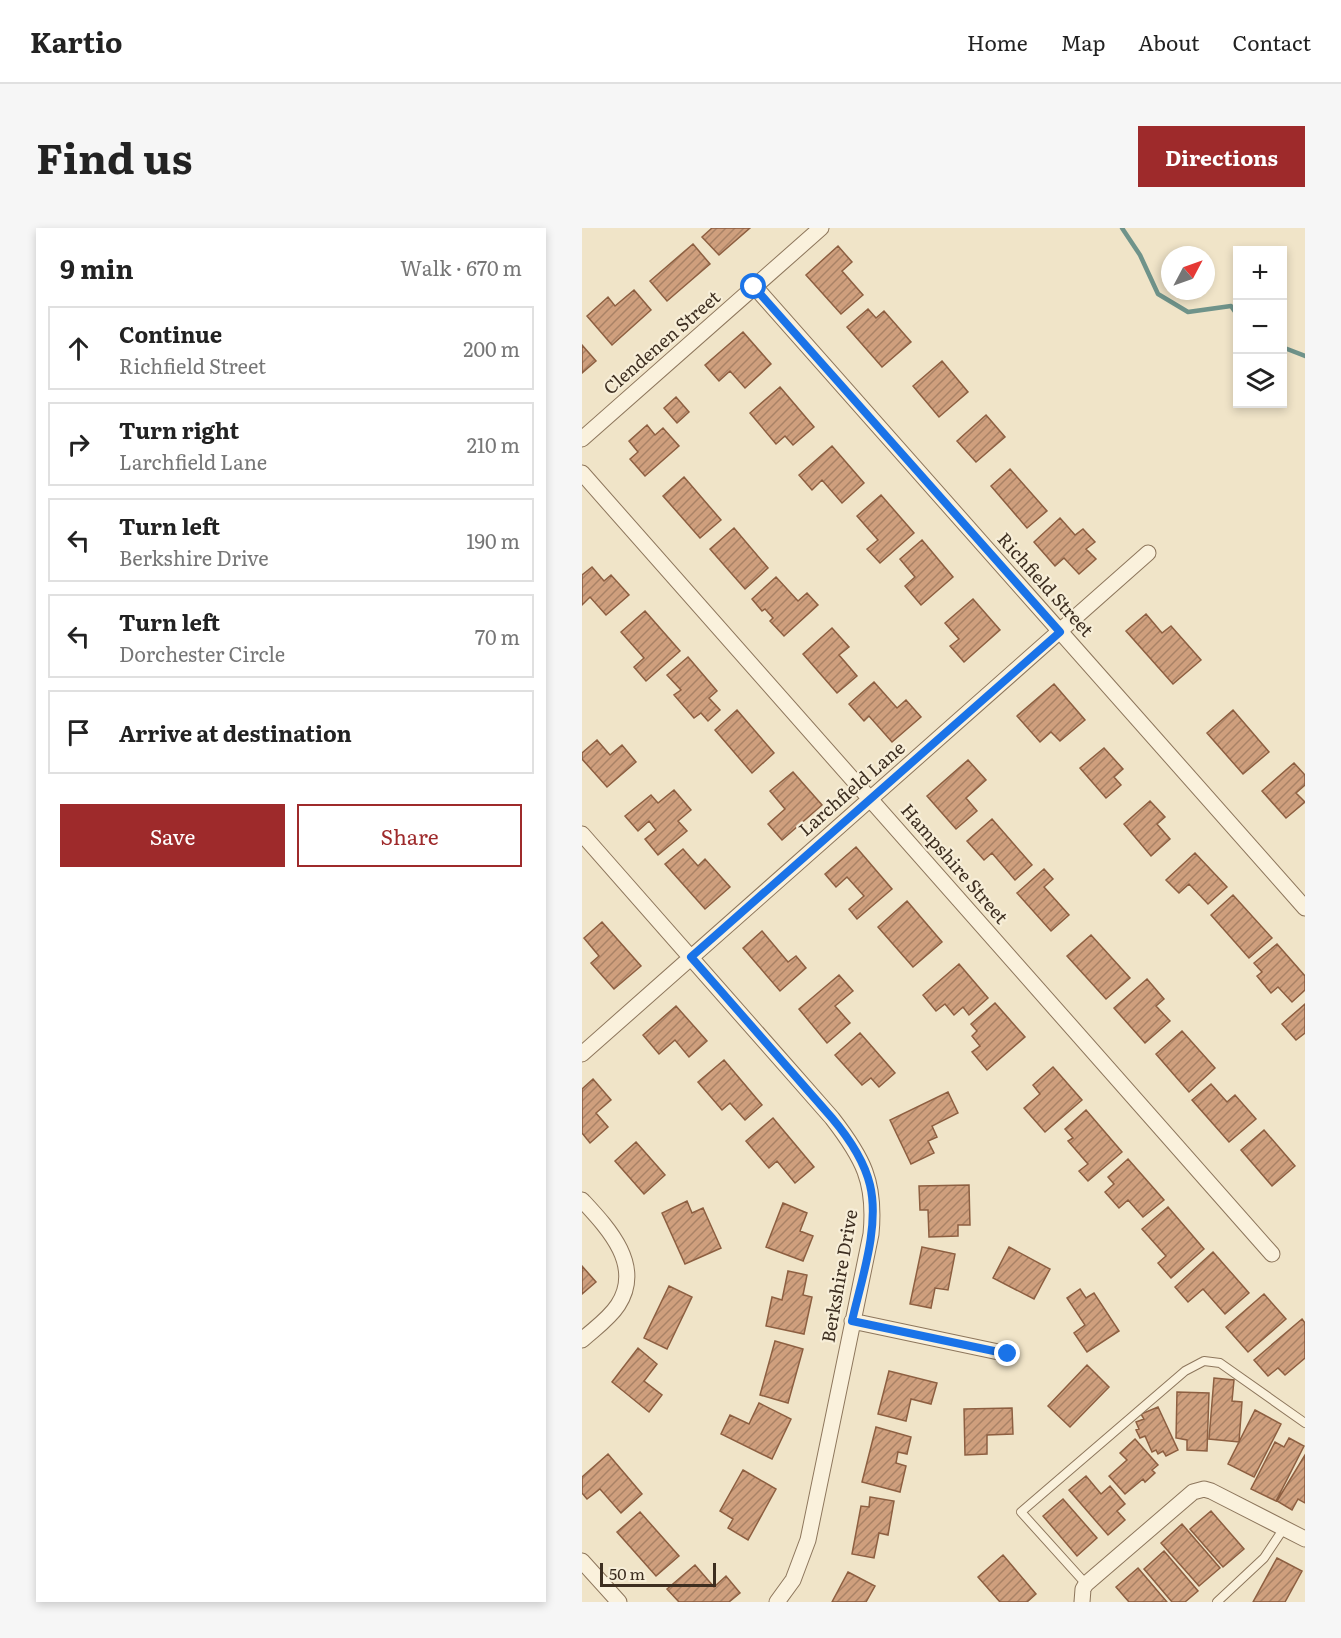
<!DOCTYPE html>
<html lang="en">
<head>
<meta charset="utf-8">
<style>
	:root { --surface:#fff; --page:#f6f6f6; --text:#222; --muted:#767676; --line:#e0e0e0; --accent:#9e2a2b }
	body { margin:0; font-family:Literata,serif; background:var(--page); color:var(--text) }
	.controls { position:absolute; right:18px; top:18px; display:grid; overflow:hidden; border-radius:0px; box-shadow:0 3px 9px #0003 }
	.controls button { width:54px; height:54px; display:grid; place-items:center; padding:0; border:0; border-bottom:2px solid var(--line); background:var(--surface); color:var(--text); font:30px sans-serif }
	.compass { position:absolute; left:579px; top:18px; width:54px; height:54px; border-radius:50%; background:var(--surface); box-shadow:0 3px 9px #0003; rotate:49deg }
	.scale { position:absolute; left:18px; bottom:15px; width:116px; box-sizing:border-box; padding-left:6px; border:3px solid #3d2e20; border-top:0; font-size:16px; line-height:21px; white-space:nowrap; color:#3d2e20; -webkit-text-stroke:4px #f7eed8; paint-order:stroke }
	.stop { position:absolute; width:18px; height:18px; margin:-14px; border:4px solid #1a73e8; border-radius:50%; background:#fff }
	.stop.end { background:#1a73e8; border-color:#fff; box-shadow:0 2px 6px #0008 }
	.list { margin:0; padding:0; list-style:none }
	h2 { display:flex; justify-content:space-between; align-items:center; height:78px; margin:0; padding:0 24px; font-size:26px }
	h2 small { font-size:20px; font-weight:400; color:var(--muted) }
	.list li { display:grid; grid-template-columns:39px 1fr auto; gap:18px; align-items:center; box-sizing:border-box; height:84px; margin:0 12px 12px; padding:0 12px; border:2px solid var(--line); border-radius:0px }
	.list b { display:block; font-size:22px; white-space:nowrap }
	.list p { margin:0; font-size:20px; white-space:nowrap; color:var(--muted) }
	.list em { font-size:20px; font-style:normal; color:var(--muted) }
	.actions { display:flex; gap:12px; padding:18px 24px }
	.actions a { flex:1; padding:14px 0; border:2px solid var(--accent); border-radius:0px; text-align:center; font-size:21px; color:var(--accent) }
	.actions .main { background:var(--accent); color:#fff }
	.icon { flex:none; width:33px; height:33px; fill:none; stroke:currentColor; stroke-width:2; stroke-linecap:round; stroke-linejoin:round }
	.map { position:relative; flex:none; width:723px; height:1374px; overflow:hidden; border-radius:0px }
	header { display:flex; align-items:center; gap:36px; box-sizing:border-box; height:84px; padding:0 30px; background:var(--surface); border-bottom:2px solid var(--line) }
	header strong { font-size:28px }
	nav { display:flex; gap:33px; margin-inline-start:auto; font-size:21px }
	.intro { display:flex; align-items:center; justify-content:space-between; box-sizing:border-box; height:144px; padding:0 36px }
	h1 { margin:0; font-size:42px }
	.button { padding:15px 27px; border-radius:0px; background:var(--accent); color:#fff; font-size:21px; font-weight:700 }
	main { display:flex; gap:36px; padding:0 36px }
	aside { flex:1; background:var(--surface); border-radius:0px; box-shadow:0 3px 9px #0003 }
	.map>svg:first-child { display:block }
</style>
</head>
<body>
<header>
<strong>Kartio</strong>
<nav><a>Home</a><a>Map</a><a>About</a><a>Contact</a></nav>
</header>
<div class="intro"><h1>Find us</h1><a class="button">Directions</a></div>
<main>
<aside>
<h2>9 min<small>Walk · 670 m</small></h2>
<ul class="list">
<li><svg class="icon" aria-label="ahead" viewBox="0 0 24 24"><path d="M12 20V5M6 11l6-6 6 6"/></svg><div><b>Continue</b><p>Richfield Street</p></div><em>200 m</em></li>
<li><svg class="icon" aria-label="right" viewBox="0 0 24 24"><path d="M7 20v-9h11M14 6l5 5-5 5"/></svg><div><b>Turn right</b><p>Larchfield Lane</p></div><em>210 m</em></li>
<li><svg class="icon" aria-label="left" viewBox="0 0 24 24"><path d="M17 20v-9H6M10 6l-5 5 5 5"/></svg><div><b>Turn left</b><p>Berkshire Drive</p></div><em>190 m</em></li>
<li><svg class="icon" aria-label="left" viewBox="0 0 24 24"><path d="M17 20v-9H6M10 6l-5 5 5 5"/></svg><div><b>Turn left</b><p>Dorchester Circle</p></div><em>70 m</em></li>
<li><svg class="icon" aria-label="arrive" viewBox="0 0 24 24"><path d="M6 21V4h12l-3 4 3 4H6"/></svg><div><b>Arrive at destination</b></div></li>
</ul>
<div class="actions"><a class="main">Save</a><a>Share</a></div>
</aside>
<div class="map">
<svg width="723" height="1374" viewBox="0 0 723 1374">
	<defs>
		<pattern id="building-hatch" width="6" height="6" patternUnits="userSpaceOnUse" patternTransform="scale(1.5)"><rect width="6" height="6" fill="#cf9f7d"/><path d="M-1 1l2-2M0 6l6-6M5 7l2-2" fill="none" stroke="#a98266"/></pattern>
	</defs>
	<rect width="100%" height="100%" fill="#f0e4c8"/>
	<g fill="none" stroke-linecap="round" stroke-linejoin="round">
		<!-- stream -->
		<path stroke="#6f938a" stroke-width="4.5" d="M540,0L558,27L576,66L606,84L649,78L656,88
			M700,119L723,128"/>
	</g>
	<!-- building -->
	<path fill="url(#building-hatch)" stroke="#8d5f41" stroke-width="1.5" d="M130,0H168L137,27L120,9Z
		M111,16L128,36L85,73L68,53Z
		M256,18L270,34L260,43L281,67L259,86L224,47Z
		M52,62L69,82L30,117L5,88L26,69L33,78Z
		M286,81L294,90L302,83L329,114L300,139L265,99Z
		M161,104L189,136L163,160L148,143L137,153L123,137Z
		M0,117L14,133L0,145Z
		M360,133L386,164L357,189L331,158Z
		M198,159L232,199L211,217L203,208L194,216L168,185Z
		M94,169L107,184L95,195L82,180Z
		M404,187L423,209L394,234L375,213Z
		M65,197L73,207L81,200L97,218L63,248L48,231L56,224L47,213Z
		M250,218L282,255L260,275L240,252L230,262L217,247Z
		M428,241L465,283L445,300L409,258Z
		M102,249L139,292L118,310L81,268Z
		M299,267L332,305L298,335L285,321L296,312L275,288Z
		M478,290L493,307L501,301L513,314L504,321L514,331L497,346L482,330L473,338L452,314Z
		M152,300L186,340L163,361L128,321Z
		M340,312L371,349L339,377L323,358L333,349L318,331Z
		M10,339L22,353L29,347L47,367L24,387L8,369L0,377V347Z
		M194,349L216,373L225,365L236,377L202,408L188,393L191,390L183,381L180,383L170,371Z
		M391,371L418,402L382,434L368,418L377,411L363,395Z
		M63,383L98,423L64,453L52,439L62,430L39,404Z
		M564,386L580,405L589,398L619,432L591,456L544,403Z
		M250,400L267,419L257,427L275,448L255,465L221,426Z
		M106,429L135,463L127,470L138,482L126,493L119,485L112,490L92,467L99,462L85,447Z
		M292,454L315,480L324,472L339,489L310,514L287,488L282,493L267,476Z
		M472,456L503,492L478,513L469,504L458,514L435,488Z
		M155,482L192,525L170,545L133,502Z
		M651,482L687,524L661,546L625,505Z
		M15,512L28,527L40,517L54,534L25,559L0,531V525Z
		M522,520L541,541L532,549L539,557L524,570L498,540Z
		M386,532L404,552L384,570L395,583L374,601L345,568Z
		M712,535L723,547V557L714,565L723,574L704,590L680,563Z
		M211,544L240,577L200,612L186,596L203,581L188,563Z
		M92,562L109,582L96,593L105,603L76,627L63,611L74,602L67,593L56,603L43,588L69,567L76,575Z
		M568,573L583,589L575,596L588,611L569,628L542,596Z
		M410,591L450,637L433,652L410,625L402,632L385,613Z
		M274,619L310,661L275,691L267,681L282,668L265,649L254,659L243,646Z
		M101,621L116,638L123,631L148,659L123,681L83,636Z
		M613,625L645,659L626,676L607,656L597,665L584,652Z
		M462,641L471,651L462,659L487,687L469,703L435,665Z
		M651,667L690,710L667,730L629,687Z
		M325,673L360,714L331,739L296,699Z
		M20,694L59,738L32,761L9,735L17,728L2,710Z
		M180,703L206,734L214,728L224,740L198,763L161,720Z
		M509,707L548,750L524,771L485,728Z
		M695,716L723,748V762L710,774L696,759L689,765L675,748L680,744L672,735Z
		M377,736L406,770L387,787L381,779L372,787L363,776L354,783L341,767Z
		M257,747L271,763L253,778L268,795L245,815L217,781Z
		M565,751L582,771L574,778L588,793L563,815L532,780Z
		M413,775L443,809L405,842L390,824L398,818L390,808L395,803L389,796Z
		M723,776V805L714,812L700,796Z
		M94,778L125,813L107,829L93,812L77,826L61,807Z
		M600,803L633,840L607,864L574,826Z
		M278,805L313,845L297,859L289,850L280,857L253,827Z
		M142,832L180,877L163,892L148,875L140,882L116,854Z
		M471,839L500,872L463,904L442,880L458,866L451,857Z
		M11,851L29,872L14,885L26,899L8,915L0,905V861Z
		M629,856L645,874L653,867L674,891L647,914L610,872Z
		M366,864L376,885L350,898L355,909L346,913L352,925L329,936L308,892Z
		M504,882L540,924L506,953L497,943L506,936L486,913L491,910L483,901Z
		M191,890L232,939L213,955L195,933L187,940L164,913Z
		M682,902L713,938L690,958L659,922Z
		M54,914L83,947L62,966L33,933Z
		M546,931L582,972L561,989L546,972L537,980L523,964L532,956L526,949Z
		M387,957L388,997H376V1008L347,1009L346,982H338L337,958Z
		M105,973L110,985L121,980L139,1020L103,1036L80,985Z
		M201,975L225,985L218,1003L231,1008L221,1033L184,1019Z
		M586,979L622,1021L589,1050L576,1035L584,1028L560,1001Z
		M340,1019L373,1026L366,1062L353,1060L349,1080L328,1076Z
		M427,1019L468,1041L452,1071L411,1050Z
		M631,1024L667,1065L643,1086L621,1061L606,1074L593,1059Z
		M0,1038L14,1054L0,1066Z
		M206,1043L225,1047L221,1067L230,1069L222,1106L184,1098L190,1069L200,1072Z
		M87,1058L110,1069L85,1121L62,1110Z
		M498,1061L504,1070L512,1065L537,1103L505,1124L492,1105L503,1097L485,1070Z
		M682,1066L704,1091L666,1124L644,1099Z
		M720,1091L723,1095V1130L703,1147L696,1140L686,1148L672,1132Z
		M193,1113L221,1121L206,1175L178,1167Z
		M56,1120L75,1136L62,1153L80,1167L67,1184L30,1154Z
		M505,1137L527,1159L488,1199L466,1178Z
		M307,1143L355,1155L349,1176L329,1171L324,1193L296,1186Z
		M632,1150L652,1152L650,1173L660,1174L657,1214L627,1211Z
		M595,1164L627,1165L625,1223L605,1222V1212L594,1210Z
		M177,1175L209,1191L190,1231L139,1206L148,1187L167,1196Z
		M576,1179L596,1222L584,1228L581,1223L576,1226L574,1222L570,1224L563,1208L558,1210L554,1202L557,1201L554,1194L562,1191L559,1186Z
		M430,1180L431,1206L405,1207V1226L383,1227L382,1181Z
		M673,1182L699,1196L672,1249L646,1236Z
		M294,1199L329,1209L325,1226L316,1224L314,1235L324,1238L318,1264L280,1254Z
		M707,1210L722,1218L694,1273L669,1261L693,1214L702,1219Z
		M553,1211L576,1237L570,1242L573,1245L563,1254L561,1251L543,1266L527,1248L545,1232L538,1225Z
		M26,1226L60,1266L39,1285L18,1261L5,1271L0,1265V1249Z
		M723,1227V1275L716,1271L710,1282L695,1273Z
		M161,1242L194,1261L166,1312L146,1300L151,1291L138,1283Z
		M504,1248L519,1266L528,1258L543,1276L535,1283L543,1292L526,1307L487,1262Z
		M288,1269L312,1273L306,1307L297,1305L292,1330L270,1326L279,1278L287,1279Z
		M481,1271L515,1310L495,1328L461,1288Z
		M629,1283L662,1321L641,1339L608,1301Z
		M58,1284L97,1328L74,1348L35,1304Z
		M600,1296L638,1340L617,1358L579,1315Z
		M582,1323L616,1363L603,1374H590L562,1341Z
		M421,1327L454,1366L445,1374H418L396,1349Z
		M695,1330L720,1343L703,1374H671Z
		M113,1337L132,1359L144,1348L158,1365L147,1374H97L85,1361Z
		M556,1340L585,1374H547L534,1359Z
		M266,1344L293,1358L284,1374H250Z"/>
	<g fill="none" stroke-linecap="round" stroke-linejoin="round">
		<!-- service casing -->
		<g stroke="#8d765c" stroke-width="10">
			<path id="service" d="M504,1356L439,1284L603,1143L622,1133L638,1135L723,1195
				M635,1374L682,1330L702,1300"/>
		</g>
		<!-- minor casing -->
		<g stroke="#8d765c" stroke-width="17">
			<path id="minor" d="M173,59L723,680
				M0,211L239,0
				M0,245L690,1026
				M0,606L250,890C281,930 294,954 289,1006L226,1312L211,1352L195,1374
				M0,826L566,325
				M0,972C25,999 62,1037 36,1077C27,1091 12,1101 0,1112
				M270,1093L426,1126
				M0,1333L37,1374
				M500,1374L501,1361L504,1356L611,1264L622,1261L629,1263L723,1311"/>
		</g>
		<!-- service -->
		<use href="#service" stroke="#faf1dc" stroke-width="8"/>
		<!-- minor -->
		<use href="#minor" stroke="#faf1dc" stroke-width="15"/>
	</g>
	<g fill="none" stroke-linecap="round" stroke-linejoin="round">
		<!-- route -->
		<path stroke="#1a73e8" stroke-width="8" d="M172,59L478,404L109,729L250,890C266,909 282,932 288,957C298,999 279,1053 270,1093L426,1126"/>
	</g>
	<g text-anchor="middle" stroke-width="4.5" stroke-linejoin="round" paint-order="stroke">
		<!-- street labels -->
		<g font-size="18" fill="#3d2e20" stroke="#f7eed8">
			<text transform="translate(80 115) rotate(-41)" y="6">Clendenen Street</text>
			<text transform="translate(463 357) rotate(48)" y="6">Richfield Street</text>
			<text transform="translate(270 561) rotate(-41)" y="6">Larchfield Lane</text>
			<text transform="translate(372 636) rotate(49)" y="6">Hampshire Street</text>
			<text transform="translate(258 1048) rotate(-80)" y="6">Berkshire Drive</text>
		</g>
	</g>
</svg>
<div class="controls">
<button>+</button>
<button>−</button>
<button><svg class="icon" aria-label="layers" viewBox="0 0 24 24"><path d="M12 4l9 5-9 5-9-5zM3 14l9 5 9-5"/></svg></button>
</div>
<svg class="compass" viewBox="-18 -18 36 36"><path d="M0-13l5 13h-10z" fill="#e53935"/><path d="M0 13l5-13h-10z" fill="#767676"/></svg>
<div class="scale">50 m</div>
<div class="stop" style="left:172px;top:59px"></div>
<div class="stop end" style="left:426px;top:1126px"></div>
</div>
</main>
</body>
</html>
